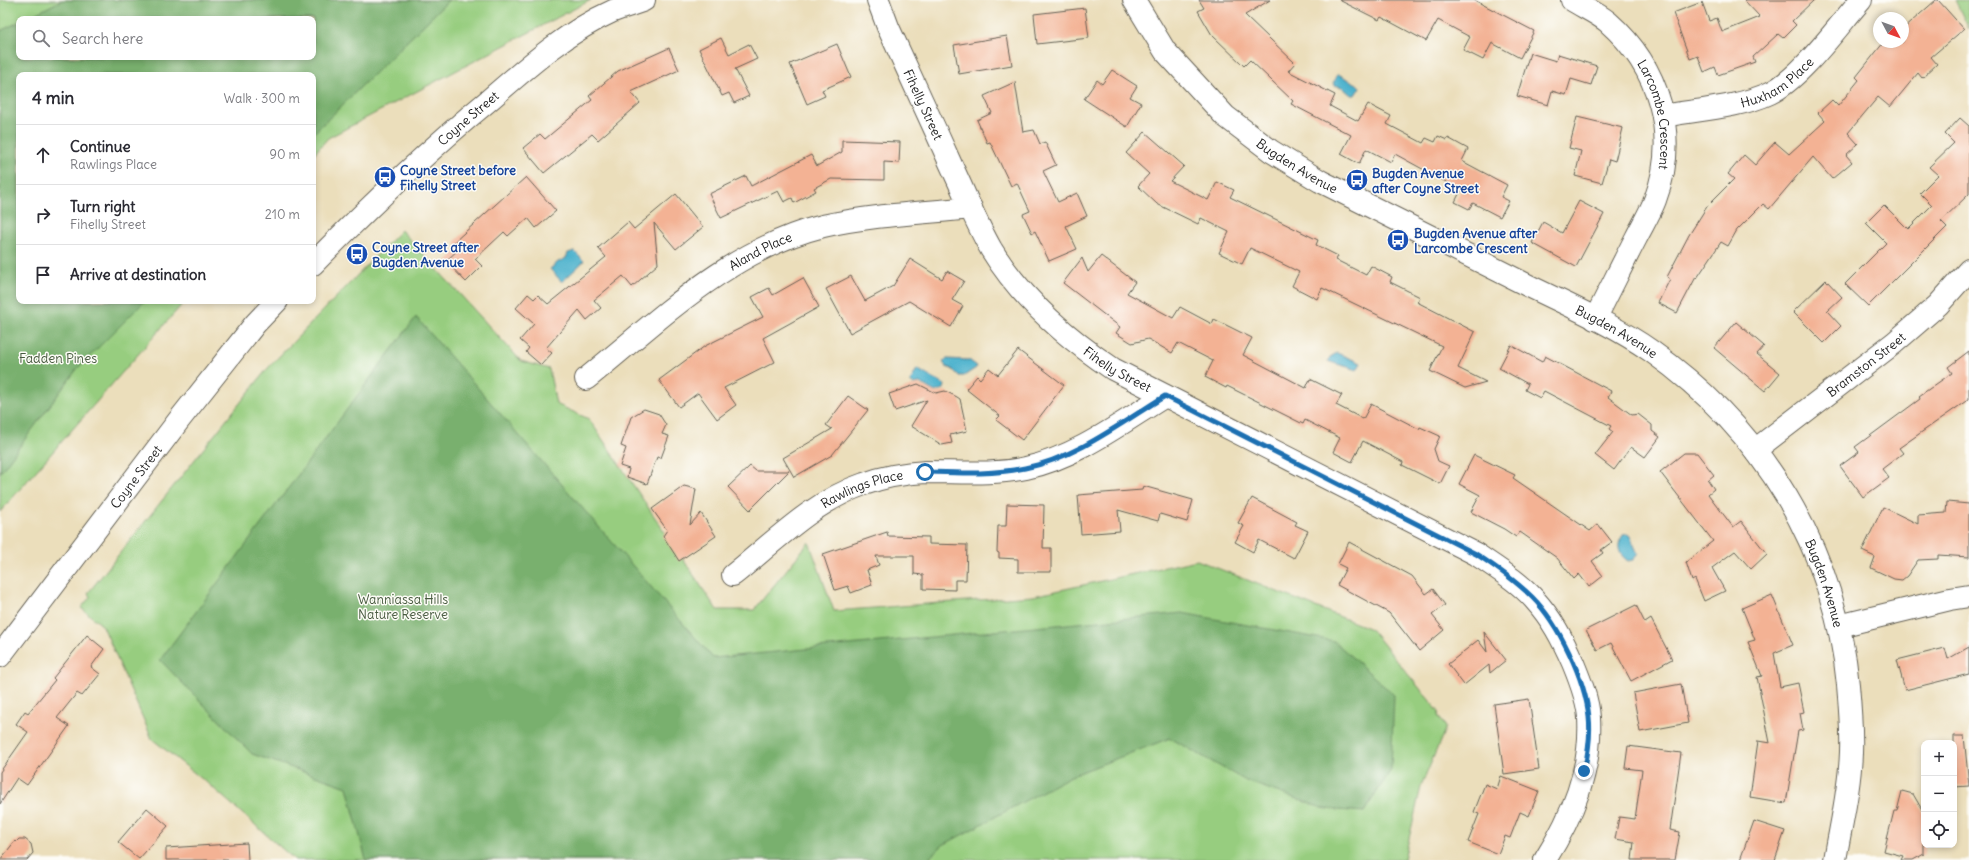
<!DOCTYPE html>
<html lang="en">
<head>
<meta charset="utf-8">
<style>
	:root { --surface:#fff; --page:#f7f7f7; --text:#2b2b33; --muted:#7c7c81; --line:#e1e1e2 }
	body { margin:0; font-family:Delius,sans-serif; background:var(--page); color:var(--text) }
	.controls { position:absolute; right:12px; bottom:12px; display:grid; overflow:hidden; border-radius:8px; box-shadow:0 2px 6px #0003 }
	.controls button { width:36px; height:36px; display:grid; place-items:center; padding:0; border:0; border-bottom:1px solid var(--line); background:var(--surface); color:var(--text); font:20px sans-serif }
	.compass { position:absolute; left:1873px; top:12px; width:36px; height:36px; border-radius:50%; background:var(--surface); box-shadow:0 2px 6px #0003; rotate:131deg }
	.stop { position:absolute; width:12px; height:12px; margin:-9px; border:3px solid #1f6fb2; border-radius:50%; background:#fff }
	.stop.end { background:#1f6fb2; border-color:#fff; box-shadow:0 1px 4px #0008 }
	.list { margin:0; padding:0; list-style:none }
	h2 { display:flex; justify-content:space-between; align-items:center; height:52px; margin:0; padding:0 16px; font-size:17px }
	h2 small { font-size:13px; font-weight:400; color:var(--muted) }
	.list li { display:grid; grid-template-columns:26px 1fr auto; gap:12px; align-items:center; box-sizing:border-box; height:60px; padding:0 16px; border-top:1px solid var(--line) }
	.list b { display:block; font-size:15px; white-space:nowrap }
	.list p { margin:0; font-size:13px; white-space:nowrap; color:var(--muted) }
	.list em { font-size:13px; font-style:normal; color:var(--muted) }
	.icon { flex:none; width:22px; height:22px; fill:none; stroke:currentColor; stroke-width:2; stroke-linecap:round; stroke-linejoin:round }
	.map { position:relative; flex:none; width:1969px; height:860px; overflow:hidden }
	.search { position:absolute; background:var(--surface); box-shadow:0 2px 6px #0003; left:16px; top:16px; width:300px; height:44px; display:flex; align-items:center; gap:10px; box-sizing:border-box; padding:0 14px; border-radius:8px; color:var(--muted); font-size:15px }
	.panel { position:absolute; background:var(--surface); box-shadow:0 2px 6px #0003; left:16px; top:72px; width:300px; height:232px; border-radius:8px }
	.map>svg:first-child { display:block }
</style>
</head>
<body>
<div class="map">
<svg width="1969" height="860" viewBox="0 0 1969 860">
	<rect width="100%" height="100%" fill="#fdfcf7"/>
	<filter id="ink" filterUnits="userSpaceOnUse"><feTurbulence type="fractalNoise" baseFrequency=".025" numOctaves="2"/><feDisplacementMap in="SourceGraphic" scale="8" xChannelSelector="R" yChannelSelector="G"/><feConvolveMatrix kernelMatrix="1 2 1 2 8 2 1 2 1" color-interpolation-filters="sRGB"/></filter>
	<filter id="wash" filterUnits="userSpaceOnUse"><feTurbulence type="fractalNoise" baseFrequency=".012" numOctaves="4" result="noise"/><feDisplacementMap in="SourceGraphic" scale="16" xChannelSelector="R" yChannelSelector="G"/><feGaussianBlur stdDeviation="0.9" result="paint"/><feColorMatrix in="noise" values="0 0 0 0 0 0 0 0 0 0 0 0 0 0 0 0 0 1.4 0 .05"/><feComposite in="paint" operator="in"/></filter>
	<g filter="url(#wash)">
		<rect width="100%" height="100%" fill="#ebdebb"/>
		<!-- green -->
		<path fill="#97cd7f" stroke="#5a744e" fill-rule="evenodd" d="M0,0H591L328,138L313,155V75H19V301H185L0,512ZM19,19H313V57H19Z
			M1955,0H1969V29Z
			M401,230L521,361L549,369L556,404L589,419L717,610H754L809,542L834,611L1033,596L1197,560L1371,629L1439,712L1438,716L1446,727L1421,787L1404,860H295L212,787L152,739L103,626L81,608L90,597L88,593L268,368Z"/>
		<!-- forest -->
		<path fill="#79b06e" stroke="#4a6645" d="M62,0H449L313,134V75H19V301H145L77,369L0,473V31L19,22V57H313V19H25Z
			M416,317L713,658L1182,613L1334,641L1394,695L1391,770L1364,812L1325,809L1246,781L1170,738L1071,776L943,845L927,860H366L347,787L252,754L160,660Z"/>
		<!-- water -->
		<path fill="#4eb2cd" stroke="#356774" d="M1338,74L1357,84L1360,87L1355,95H1351L1342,87L1334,85L1333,83Z
			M574,251L584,261L562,282L550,269L558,262L566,258L568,253Z
			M1337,353L1361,363L1357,370C1347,366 1337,365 1328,361L1330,357Z
			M947,359L969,360L977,366L976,368L964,376H959L952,369L946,367L943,362Z
			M917,369L945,385L944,389L935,392L920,383L913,384L910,382Z
			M1628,534L1630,536L1638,554L1633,560L1628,561C1618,554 1616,545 1623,535Z"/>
		<g id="blocks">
			<!-- building -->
			<path fill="#f3b294" d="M1199,0H1270L1245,15L1295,63L1288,71L1335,95L1330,106L1358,121L1368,104L1391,116L1387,124L1423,143L1426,138L1435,142L1438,136L1447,140L1448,138L1468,149L1462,161L1507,185L1501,197L1509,201L1500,217L1473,203L1469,209L1455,202L1461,190L1395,154L1391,162L1366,149L1359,164L1341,154L1351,135L1291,104L1293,101L1250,60L1244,66L1212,35L1198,11L1204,8Z
				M1339,0H1474L1534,31L1520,58L1492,43L1483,60L1463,50L1470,37L1438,20L1426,41L1381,17L1379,20Z
				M1744,0H1814L1792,21L1796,25L1783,38L1778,34L1753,57L1755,62L1718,75L1715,67L1704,72L1698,56L1690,59L1673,13L1702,2L1709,21L1717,18L1722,32L1760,17Z
				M1936,0H1938L1964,29L1931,57L1937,64L1922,78L1918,73L1890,107L1878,97L1848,133L1858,144L1846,155L1852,162L1832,179L1813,157L1769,209L1763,204L1737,230L1728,246L1721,242L1697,278L1696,277L1677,313L1658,303L1670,279L1667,277L1689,235L1708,205L1734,179L1728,174L1744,155L1755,165L1775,142L1789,154L1825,121L1818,113L1832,100L1838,106L1859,80L1856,77L1884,42H1903V29Z
				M1085,8L1089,38L1037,44L1034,14Z
				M1007,36L1012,65L959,74L954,45Z
				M721,38L729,54L749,44L757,59L735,69L749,96L734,103L729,93L722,96L699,49Z
				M837,44L851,77L822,90L825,96L807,104L790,64Z
				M669,48L679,70L631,92L640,103L598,140L592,134L544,173L523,148L540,134L545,139L592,100L589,96L618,71Z
				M1530,53L1556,61L1558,54L1597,66L1591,85L1571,79L1566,95L1552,91L1548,105L1517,96Z
				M1112,70L1137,86L1130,97L1141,103L1127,127L1084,99L1097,80L1102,84Z
				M1015,82L1023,132L1034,130L1040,144L1045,142L1056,165L1043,171L1058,202L1077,193L1087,216L1066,226L1077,249L1049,261L1035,231L1032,233L1023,214L1030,211L1017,183L1011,186L990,142L987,143L977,120L992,113L984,96Z
				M1577,117L1623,128L1615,161L1609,159L1602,183L1575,176L1581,151L1569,148Z
				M1960,118L1969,126V194L1941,221L1947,227L1868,306L1845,284L1886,243L1866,223L1884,205L1908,229L1932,205L1920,193L1938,175L1929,167L1954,143L1945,134Z
				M1145,132L1184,166L1170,181L1208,200L1217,182L1234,190L1230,197L1318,240L1316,245L1338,256L1336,260L1366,275L1371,266L1392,277L1390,282L1420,297L1417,302L1475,332L1458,368L1486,382L1465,388L1430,371L1442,346L1322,288L1317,299L1292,286L1299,272L1250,248L1242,264L1219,253L1229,232L1201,218L1198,224L1157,204L1138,186L1149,174L1126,153Z
				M842,140L900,142L899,163L884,162V180L831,179L814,188L816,191L794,203L792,198L784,202L778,191L721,218L709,194L746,176L751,186L811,155L817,166L842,152Z
				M526,177L556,211L536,228L528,218L508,236L504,232L475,259L482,266L466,282L446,261L460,248L454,242Z
				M676,194L703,227L676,249L654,223L658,264L632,287L623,276L594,300L601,308L587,320L579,310L546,348L552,353L541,365L526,352L529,348L520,340L534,324L516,308L528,294L534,299L538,295L548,304L606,257L598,248L628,222L634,229Z
				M1579,201L1604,214L1576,267L1532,243L1543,222L1562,233Z
				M1101,256L1135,282L1127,293L1173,318L1180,307L1212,324L1214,319L1252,338L1243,355L1306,388L1310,379L1342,395L1336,405L1363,419L1371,404L1419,429L1420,427L1440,436L1434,449L1438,461L1449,466L1440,484L1402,465L1403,462L1363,441L1352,462L1333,452L1340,438L1305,420L1303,424L1227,386L1226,388L1205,377L1213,361L1178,343L1172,353L1148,339L1132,343L1116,333L1120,327L1063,283L1082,258L1088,272Z
				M910,259L942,279L947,271L964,281L952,300L963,306L951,327L909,301L850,333L826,289L851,276L865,301L893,286Z
				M803,278L819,307L763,338L775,362L724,388L736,405L717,419L698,393L679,407L659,380L705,346L763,317L752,297L769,288L773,295Z
				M1826,280L1842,297L1827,311L1841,326L1824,343L1793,312Z
				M1736,322L1764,346L1757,354L1780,373L1765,391L1714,348Z
				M1511,345L1542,362L1545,356L1611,391L1608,397L1632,415L1638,414L1652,425V431L1660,437L1645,457L1631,447L1614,470L1595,455L1613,432L1609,429L1611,426L1544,391L1540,398L1525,390L1528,384L1499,368Z
				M1018,350L1064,385L1022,440L996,420L1000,416L966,389L977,376L980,379L989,368L998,375Z
				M1969,351V399L1899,448L1903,453L1882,469L1889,478L1863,497L1840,466L1859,452L1855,447L1920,399L1919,396L1952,373L1948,367Z
				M918,384L936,393L945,391L957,397L960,399L967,431L950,435L952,443L942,445L911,426L927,400L895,411L889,394Z
				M848,396L868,410L832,455L794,477L783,458L832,429L826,425Z
				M644,409L659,414L666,425L662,434L669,436L661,458L657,457L647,484L627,477L629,469L620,466L626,448L621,446L631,417Z
				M1684,453H1697L1714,475L1708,480L1714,489L1708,494L1733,527L1741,521L1767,554L1751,569L1735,551L1712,568L1725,591L1704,601L1695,579L1692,581L1686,562L1713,541L1660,472Z
				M1474,455L1515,475L1513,478L1590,531L1598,524L1612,542L1601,550L1603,553L1592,561L1603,576L1589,587L1579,574L1574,579L1557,558L1520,532L1516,537L1504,529L1471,512L1480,495L1459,484Z
				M750,466L756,471H789L750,510L728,487Z
				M684,486L696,489L690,525L701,513L716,536L679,561L663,536L667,530L652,509Z
				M1143,486L1193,500L1187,522L1160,514L1158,521L1118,510L1120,531L1081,534L1078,495L1142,490Z
				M1252,498L1297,522L1295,525L1308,531L1294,558L1259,540L1253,552L1235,542L1244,526L1238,523Z
				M1947,502L1969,504V557L1938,555V559L1918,560L1907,576L1902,580L1894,579L1871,568L1875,557L1862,551L1883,507L1918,524V515L1946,513Z
				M1007,504L1044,505L1043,548H1051V572H1018V559L999,558V553L997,552L998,526H1006Z
				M887,532L888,536L929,537V544L967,545L966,580H955V590L923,589V575L914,574V556H876L879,565L867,570L872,585L851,593L848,586L835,590L823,554Z
				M1349,542L1412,576L1426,594L1433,589L1445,605L1432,615L1444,630L1419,651L1389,613L1337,585L1346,568L1338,564Z
				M1772,595L1793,645L1774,653L1780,687L1798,683L1804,712L1800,713L1803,730L1798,731L1786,803L1750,797L1758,741L1770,743L1757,677L1762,676L1748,642L1755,640L1742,608Z
				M1636,605L1645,623L1651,619L1672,659L1631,681L1611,643L1597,650L1586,630Z
				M1484,632L1506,660L1490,673L1489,665L1464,685L1448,664L1478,640L1487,652Z
				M87,635L104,649L91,667L100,674L82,696L77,693L57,718L69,726L27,785L17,778L0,804V772L28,732L16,724L25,711L28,713L55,680L53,678Z
				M1969,647V674L1905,690L1897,660L1945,648L1948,659Z
				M1681,684L1688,723L1640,732L1633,693Z
				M1529,699L1539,769L1504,774L1494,704Z
				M1954,736H1964L1969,786L1954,787Z
				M1628,746L1681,753L1670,830L1680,832L1675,860H1632L1634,842L1615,839L1619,817L1635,819L1642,770L1625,768Z
				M1501,776L1539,791L1529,816L1520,812L1510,838L1505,836L1498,854L1468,842L1479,814L1474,812L1485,784L1497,789Z
				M1902,791L1913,794L1924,813V854L1913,860H1901L1903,856L1884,851L1894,811H1897Z
				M147,808L168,826L139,859L118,842Z
				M1754,821L1785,831L1775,860H1740Z
				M19,839H25L31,844L33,853L27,860H0L15,841L16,842Z
				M247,843L248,860H166V848Z"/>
		</g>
	</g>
	<g filter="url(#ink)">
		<use href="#blocks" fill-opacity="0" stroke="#646054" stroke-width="1"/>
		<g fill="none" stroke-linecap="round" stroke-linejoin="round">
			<!-- minor casing -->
			<g stroke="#646054" stroke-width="24">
				<g id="minor">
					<path id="s1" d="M878,0L888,27C909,73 931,120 952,167C965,194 976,223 991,249C1021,298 1065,337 1113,369L1476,554C1496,568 1518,581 1534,599C1552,619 1562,638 1573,663C1580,680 1588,700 1589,718C1592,770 1572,817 1545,860"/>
					<path id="s2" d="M1134,0L1165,51L1225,116L1271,151L1320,181C1390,216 1459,251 1529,286C1570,306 1614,325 1651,351C1763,430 1835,549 1848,685C1850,707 1852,729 1851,752C1850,788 1841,824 1835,860"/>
					<path id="s3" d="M1572,0C1583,7 1597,13 1608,22C1659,67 1680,135 1655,200C1650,213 1642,226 1636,238C1622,265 1609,292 1595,319"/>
					<path id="s4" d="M1663,116C1696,110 1741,107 1770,93C1800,79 1838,26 1861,0"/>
					<path id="s5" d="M313,264C369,207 426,152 488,101C526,68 566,32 613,11C623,7 634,4 644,0"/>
					<path id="s6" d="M586,379C659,320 730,249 823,226C871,215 922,213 971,208"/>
					<path id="s7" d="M1755,450L1894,343L1938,305L1969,270"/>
					<path id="s8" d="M733,575C774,542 814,501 864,484C883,477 906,473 926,472C960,472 993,475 1026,468C1077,457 1121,423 1165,396"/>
					<path d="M1839,626L1950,599L1969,596"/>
					<path id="s9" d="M0,656L179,420L255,324L277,301"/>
				</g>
			</g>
			<!-- minor -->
			<use href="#minor" stroke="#fff" stroke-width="22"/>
		</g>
	</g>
	<g fill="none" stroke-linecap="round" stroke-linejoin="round" filter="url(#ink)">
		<!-- route -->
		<path stroke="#1f6fb2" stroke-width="5" d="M925,472C959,473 992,475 1025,468C1076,458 1121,423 1165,396L1476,554C1496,567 1515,580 1532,597C1559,624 1585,679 1589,717C1591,735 1588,754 1584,771"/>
	</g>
	<!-- icons -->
	<defs>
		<g id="bus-disc" transform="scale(1.15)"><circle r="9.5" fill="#1a4fb4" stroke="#fdfcf7"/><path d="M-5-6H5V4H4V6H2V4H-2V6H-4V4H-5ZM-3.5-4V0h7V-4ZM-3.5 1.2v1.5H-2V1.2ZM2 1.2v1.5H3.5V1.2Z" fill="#fff"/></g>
	</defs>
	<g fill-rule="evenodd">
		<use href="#bus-disc" x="385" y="177"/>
		<use href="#bus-disc" x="1357" y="180"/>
		<use href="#bus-disc" x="1398" y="240"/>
		<use href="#bus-disc" x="357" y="254"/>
	</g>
	<g text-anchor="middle" stroke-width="3" stroke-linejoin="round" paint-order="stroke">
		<!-- street labels -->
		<g font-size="13" fill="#1c1c1c" stroke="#fdfcf7">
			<text dy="5" stroke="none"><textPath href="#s4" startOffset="121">Huxham Place</textPath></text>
			<text dy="5" stroke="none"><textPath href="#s1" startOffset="114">Fihelly Street</textPath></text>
			<text dy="5" stroke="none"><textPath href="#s3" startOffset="150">Larcombe Crescent</textPath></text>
			<text dy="5" stroke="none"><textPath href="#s5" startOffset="213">Coyne Street</textPath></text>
			<text dy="5" stroke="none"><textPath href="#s2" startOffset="236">Bugden Avenue</textPath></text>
			<text dy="5" stroke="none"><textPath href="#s6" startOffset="217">Aland Place</textPath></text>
			<text dy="5" stroke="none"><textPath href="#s2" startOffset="596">Bugden Avenue</textPath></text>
			<text dy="5" stroke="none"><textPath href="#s7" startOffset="140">Bramston Street</textPath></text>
			<text dy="5" stroke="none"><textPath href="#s1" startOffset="450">Fihelly Street</textPath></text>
			<text dy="5" stroke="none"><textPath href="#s9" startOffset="225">Coyne Street</textPath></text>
			<text dy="5" stroke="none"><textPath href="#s8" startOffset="157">Rawlings Place</textPath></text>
			<text dy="5" stroke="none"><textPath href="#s2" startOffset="931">Bugden Avenue</textPath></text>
		</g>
		<!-- transit labels -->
		<g font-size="13" font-weight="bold" fill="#164399" stroke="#fdfcf7" text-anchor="start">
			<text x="400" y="175">Coyne Street before<tspan x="400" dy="15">Fihelly Street</tspan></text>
			<text x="1372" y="178">Bugden Avenue<tspan x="1372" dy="15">after Coyne Street</tspan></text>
			<text x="1414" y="238">Bugden Avenue after<tspan x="1414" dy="15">Larcombe Crescent</tspan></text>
			<text x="372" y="252">Coyne Street after<tspan x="372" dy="15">Bugden Avenue</tspan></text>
		</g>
		<!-- park labels -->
		<g font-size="13" fill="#475a3f" stroke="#fdfcf7">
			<text x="58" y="363">Fadden Pines</text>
			<text x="403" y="604">Wanniassa Hills<tspan x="403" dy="15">Nature Reserve</tspan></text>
		</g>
	</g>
</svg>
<div class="controls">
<button>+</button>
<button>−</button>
<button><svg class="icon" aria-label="locate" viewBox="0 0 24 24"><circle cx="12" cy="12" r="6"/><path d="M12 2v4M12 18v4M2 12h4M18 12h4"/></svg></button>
</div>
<svg class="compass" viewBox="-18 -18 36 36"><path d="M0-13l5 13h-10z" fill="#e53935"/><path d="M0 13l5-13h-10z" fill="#7c7c81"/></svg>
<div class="stop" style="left:925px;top:472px"></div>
<div class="stop end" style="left:1584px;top:771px"></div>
<div class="search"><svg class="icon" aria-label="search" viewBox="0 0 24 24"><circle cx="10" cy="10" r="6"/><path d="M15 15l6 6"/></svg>Search here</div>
<section class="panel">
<h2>4 min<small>Walk · 300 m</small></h2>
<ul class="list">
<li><svg class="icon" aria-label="ahead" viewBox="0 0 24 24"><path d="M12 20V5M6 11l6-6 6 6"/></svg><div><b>Continue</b><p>Rawlings Place</p></div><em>90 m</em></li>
<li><svg class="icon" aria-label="right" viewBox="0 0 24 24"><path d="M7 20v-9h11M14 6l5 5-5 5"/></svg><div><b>Turn right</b><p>Fihelly Street</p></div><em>210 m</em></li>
<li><svg class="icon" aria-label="arrive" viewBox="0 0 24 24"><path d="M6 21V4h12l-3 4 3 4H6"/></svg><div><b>Arrive at destination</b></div></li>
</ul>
</section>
</div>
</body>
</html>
